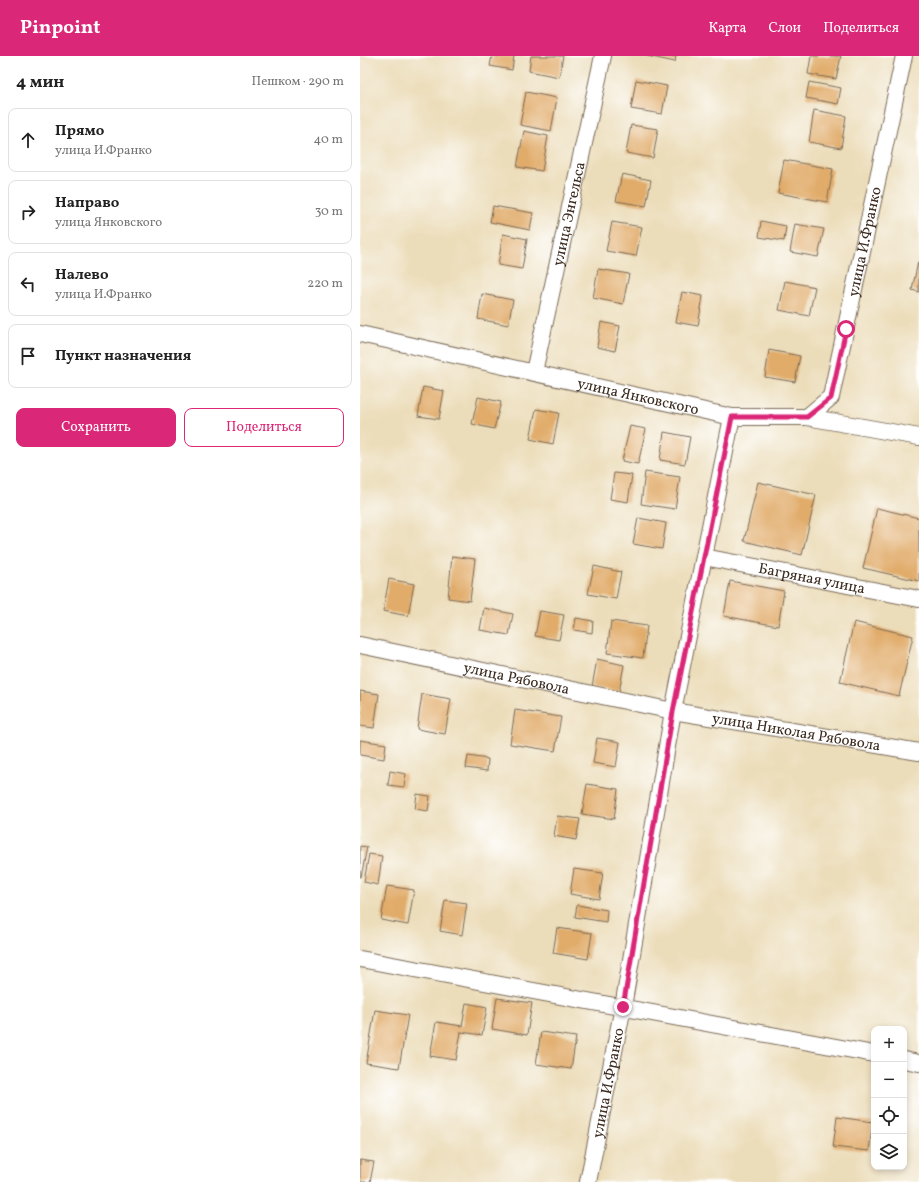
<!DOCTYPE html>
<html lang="ru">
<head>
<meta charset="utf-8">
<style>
	:root { --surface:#fff; --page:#f6f6f6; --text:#222; --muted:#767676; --line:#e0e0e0; --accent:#db2777 }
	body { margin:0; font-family:Vollkorn,serif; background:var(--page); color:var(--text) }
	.controls { position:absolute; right:12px; bottom:12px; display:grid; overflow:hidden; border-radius:8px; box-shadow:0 2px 6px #0003 }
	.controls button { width:36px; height:36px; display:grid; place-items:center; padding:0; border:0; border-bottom:1px solid var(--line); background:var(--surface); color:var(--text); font:20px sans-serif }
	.stop { position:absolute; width:12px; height:12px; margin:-9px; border:3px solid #db2777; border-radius:50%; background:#fff }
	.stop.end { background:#db2777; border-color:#fff; box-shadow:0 1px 4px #0008 }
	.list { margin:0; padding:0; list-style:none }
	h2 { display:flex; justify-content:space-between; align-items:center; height:52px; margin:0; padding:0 16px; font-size:17px }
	h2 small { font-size:13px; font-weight:400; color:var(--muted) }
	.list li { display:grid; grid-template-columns:26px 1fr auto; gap:12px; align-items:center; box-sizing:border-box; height:64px; margin:0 8px 8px; padding:0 8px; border:1px solid var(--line); border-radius:8px }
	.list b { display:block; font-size:15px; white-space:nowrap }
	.list p { margin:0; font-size:13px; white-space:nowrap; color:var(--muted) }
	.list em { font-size:13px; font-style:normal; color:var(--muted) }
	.actions { display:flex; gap:8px; padding:12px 16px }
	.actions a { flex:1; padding:9px 0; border:1px solid var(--accent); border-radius:8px; text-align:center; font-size:14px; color:var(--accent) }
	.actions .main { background:var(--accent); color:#fff }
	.icon { flex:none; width:22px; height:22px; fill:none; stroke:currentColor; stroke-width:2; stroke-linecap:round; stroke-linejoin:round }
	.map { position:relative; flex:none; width:559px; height:1126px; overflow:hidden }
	header { display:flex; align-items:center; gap:24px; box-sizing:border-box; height:56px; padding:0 20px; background:var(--accent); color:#fff }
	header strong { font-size:19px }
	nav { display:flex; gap:22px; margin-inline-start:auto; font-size:14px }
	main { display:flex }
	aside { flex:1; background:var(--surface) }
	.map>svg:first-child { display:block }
</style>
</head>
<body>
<header>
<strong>Pinpoint</strong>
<nav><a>Карта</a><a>Слои</a><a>Поделиться</a></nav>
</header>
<main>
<aside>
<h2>4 мин<small>Пешком · 290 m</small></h2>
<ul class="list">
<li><svg class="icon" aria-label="ahead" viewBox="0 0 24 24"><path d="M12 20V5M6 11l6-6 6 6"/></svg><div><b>Прямо</b><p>улица И.Франко</p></div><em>40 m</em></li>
<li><svg class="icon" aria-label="right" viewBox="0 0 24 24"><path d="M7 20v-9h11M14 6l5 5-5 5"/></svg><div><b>Направо</b><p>улица Янковского</p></div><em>30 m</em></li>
<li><svg class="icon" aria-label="left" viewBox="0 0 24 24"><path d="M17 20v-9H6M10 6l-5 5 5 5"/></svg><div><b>Налево</b><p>улица И.Франко</p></div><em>220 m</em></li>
<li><svg class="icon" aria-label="arrive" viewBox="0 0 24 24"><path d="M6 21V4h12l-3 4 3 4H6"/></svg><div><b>Пункт назначения</b></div></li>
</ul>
<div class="actions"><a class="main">Сохранить</a><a>Поделиться</a></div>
</aside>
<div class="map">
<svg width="559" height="1126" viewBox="0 0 559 1126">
	<rect width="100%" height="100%" fill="#fff"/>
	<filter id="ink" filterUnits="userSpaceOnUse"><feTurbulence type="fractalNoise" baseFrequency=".025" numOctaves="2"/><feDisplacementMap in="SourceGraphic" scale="8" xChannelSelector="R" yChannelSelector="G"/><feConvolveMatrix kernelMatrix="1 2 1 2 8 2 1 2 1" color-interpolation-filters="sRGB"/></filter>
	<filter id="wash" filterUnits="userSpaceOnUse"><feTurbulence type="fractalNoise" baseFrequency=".012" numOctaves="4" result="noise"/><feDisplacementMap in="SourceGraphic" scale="16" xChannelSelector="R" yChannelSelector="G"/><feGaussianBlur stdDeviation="0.9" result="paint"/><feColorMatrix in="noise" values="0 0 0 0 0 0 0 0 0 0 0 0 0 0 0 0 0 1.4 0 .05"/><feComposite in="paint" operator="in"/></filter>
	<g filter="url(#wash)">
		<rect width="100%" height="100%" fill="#ecddba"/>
		<g id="blocks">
			<!-- building -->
			<path fill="#e1ac6b" d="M132,0H154L152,14L130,10Z
				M171,0H203L199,21L169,15Z
				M287,0H316L315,6Z
				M451,0H481L476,23L448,18Z
				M276,24L307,30L302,58L271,53Z
				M449,26L481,32L478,48L446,42Z
				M166,36L197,42L191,75L160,69Z
				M454,54L486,60L481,92L449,86Z
				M271,69L298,73L293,102L266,97Z
				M164,75L188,80L182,115L157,111Z
				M424,104L473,113L467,146L418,137Z
				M262,118L291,124L286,150L256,145Z
				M133,150L173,157L170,174L130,166Z
				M401,165L426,170L424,185L399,181Z
				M252,166L282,171L276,200L246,195Z
				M435,168L464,173L458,201L430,196Z
				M143,178L167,183L162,213L138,209Z
				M558,206H559V236L552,234Z
				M238,213L269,218L263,248L233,242Z
				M425,225L455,231L449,260L419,254Z
				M322,236L343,240L338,270L316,266Z
				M122,238L153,244L148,269L118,263Z
				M241,266L260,270L255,295L237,291Z
				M409,294L440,300L435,326L405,321Z
				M63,331L84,335L79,363L58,360Z
				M118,341L141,346L134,373L112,368Z
				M176,353L199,357L193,388L170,383Z
				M270,370L286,373L278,408L262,405Z
				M304,376L330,381L325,408L300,404Z
				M285,416L320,421L315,453L281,448Z
				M254,417L272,419L268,446L250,443Z
				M398,426L456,439L442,499L384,485Z
				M517,452L559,462V525L503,512Z
				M278,462L306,467L302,493L273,488Z
				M92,500L115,503L110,545L88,542Z
				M234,510L261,516L256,543L228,538Z
				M29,523L54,528L48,560L23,555Z
				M370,525L424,535L418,570L364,560Z
				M124,552L153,558L149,579L120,574Z
				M180,555L204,559L199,584L175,580Z
				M216,562L233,565L232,577L214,574Z
				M251,565L287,570L283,602L247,597Z
				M494,566L553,580L539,640L480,626Z
				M237,603L264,609L259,636L232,631Z
				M0,635L19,638L14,672L0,670Z
				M62,638L91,643L85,678L57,673Z
				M155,654L201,661L195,695L150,688Z
				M237,682L260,686L256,711L233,707Z
				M0,684L26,688L24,703L0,699Z
				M108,700L128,703L127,715L106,712Z
				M30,715L46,718L44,731L28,729Z
				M227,728L258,733L254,763L222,758Z
				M57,738L70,740L68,755L55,753Z
				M197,760L220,763L216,784L194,780Z
				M0,790L7,791L1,821H0Z
				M9,798L22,800L18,829L4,826Z
				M214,813L243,817L239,843L210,838Z
				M27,830L54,834L48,869L21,864Z
				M85,844L107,847L102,879L80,875Z
				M217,849L247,854L246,866L215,861Z
				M197,872L232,877L228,903L193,897Z
				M137,942L172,947L167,979L132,973Z
				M106,947L127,951L122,979L101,976L96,1004L70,1000L76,966L102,970Z
				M15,954L48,959L39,1012L6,1007Z
				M181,976L216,981L211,1013L176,1008Z
				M477,1061L513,1066L509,1095L473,1091Z
				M0,1104L14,1106L10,1126H0Z"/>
		</g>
	</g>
	<g filter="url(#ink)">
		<use href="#blocks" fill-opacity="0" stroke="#796955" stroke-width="1"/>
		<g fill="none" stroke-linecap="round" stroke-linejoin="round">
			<!-- street casing -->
			<g stroke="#796955" stroke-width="18">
				<g id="street">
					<path id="s1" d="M0,278L372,361H447L559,381"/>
					<path id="s2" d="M174,316L243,0"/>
					<path id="s3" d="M447,361L471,341L544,0"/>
					<path id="s4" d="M344,501L559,543"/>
					<path id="s5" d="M0,589L313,655L559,696"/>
					<path d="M0,903L514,998"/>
					<path d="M544,1004L559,1007"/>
					<path id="s6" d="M228,1126L263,951L313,655L372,361"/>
				</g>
			</g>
			<!-- street -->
			<use href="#street" stroke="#fff" stroke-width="16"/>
		</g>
	</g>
	<g fill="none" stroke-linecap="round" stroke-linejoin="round" filter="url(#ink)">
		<!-- route -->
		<path stroke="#db2777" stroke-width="5" d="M263,951L313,656L372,361H447L471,342L486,273"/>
	</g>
	<g text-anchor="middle" stroke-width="3" stroke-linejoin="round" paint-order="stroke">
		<!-- street labels -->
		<g font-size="15" fill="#3b2a1e" stroke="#fff">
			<text dy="5" stroke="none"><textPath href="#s2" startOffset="162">улица Энгельса</textPath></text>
			<text dy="5" stroke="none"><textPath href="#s3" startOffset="190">улица И.Франко</textPath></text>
			<text dy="5" stroke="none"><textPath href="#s1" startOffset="285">улица Янковского</textPath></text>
			<text dy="5" stroke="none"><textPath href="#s4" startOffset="110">Багряная улица</textPath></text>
			<text dy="5" stroke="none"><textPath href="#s5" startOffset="160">улица Рябовола</textPath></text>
			<text dy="5" stroke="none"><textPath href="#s5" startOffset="445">улица Николая Рябовола</textPath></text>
			<text dy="5" stroke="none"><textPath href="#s6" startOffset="101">улица И.Франко</textPath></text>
		</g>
	</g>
</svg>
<div class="controls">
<button>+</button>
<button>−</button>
<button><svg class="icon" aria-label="locate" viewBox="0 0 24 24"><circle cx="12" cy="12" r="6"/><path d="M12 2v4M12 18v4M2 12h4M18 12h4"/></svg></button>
<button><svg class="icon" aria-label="layers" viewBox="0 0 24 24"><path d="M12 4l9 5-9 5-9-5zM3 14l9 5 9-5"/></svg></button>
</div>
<div class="stop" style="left:486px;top:273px"></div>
<div class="stop end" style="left:263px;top:951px"></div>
</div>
</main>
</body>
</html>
